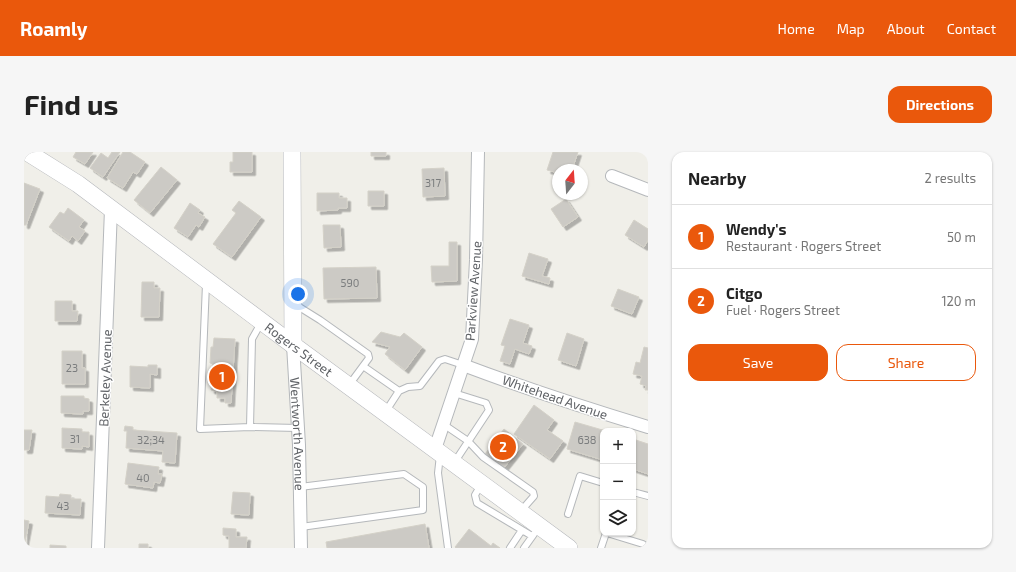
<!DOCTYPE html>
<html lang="en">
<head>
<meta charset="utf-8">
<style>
	:root { --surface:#fff; --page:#f6f6f6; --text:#222; --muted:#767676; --line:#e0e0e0; --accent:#ea580c }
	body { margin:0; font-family:"Exo 2",sans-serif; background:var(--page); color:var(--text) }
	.controls { position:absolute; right:12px; bottom:12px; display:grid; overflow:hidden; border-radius:8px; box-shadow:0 1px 3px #0004 }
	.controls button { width:36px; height:36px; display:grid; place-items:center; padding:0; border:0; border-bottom:1px solid var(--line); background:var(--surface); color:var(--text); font:20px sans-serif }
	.compass { position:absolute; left:528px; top:12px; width:36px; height:36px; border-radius:50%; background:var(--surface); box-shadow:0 1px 3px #0004; rotate:17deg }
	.you { position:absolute; left:274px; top:142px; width:14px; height:14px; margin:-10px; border:3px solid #fff; border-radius:50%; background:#1a73e8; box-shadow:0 0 0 6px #1a73e833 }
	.badge { display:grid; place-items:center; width:26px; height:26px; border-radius:50%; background:var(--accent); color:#fff; font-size:13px; font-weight:700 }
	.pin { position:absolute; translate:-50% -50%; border:2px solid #fff; box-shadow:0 1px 4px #0006 }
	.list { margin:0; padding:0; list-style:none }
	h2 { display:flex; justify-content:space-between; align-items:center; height:52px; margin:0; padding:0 16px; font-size:17px }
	h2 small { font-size:13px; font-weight:400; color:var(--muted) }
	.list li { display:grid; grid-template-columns:26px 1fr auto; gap:12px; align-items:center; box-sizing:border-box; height:64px; padding:0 16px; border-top:1px solid var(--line) }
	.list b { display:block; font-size:15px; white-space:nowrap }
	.list p { margin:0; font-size:13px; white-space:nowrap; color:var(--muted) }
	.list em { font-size:13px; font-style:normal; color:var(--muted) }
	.actions { display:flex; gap:8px; padding:12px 16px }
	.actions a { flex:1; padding:9px 0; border:1px solid var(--accent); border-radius:12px; text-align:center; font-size:14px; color:var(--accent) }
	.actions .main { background:var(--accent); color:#fff }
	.icon { flex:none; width:22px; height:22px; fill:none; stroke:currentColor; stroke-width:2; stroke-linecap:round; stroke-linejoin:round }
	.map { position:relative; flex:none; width:624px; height:396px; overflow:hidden; border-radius:12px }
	header { display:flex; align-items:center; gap:24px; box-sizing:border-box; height:56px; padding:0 20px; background:var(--accent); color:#fff }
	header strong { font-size:19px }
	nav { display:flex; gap:22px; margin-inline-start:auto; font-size:14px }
	.intro { display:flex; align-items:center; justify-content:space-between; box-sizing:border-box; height:96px; padding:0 24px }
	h1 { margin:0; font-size:28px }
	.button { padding:10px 18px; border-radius:12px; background:var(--accent); color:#fff; font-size:14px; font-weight:700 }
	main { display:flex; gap:24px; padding:0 24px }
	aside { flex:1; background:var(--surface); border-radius:12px; box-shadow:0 1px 3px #0004 }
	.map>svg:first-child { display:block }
</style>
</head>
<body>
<header>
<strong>Roamly</strong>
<nav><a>Home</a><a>Map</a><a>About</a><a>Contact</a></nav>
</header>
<div class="intro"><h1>Find us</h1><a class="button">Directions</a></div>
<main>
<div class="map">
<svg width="624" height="396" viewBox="0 0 624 396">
	<defs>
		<filter id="shadow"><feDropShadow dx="3.5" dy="3.5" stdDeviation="0" flood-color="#0004"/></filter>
	</defs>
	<rect width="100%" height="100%" fill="#f0efe9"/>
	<!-- building -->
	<path fill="#cccac5" stroke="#d4d1c8" filter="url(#shadow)" d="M52,0H69L61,12L49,5Z
		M88,0H96L79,25L66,16L77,1L84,6Z
		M99,0H106L121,10L113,22L109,20L99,36L83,26Z
		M209,0H228V20H206V10H209Z
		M347,0H362V4H347Z
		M529,0H554L548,18H534V21L523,18Z
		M137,15L153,28L126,61L110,48Z
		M420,16L421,44L399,45L398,17Z
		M0,31L16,37L2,73H0Z
		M344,39H360V54H344Z
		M293,41H315V46H323V56H314V58L293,59Z
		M542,47L554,65L539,75L527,57Z
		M215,49L237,65L208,105L189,92L212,61L208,58Z
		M166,51L176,58L174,61L181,65L175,75L172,73L164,85L150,76Z
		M44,56L60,68L55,75L61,79L54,89L48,84L45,89L25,75L36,60L40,62Z
		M610,68L624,77V88L620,95L601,83Z
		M299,73H316L317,95L300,96Z
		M425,90H433V129L408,130L407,114H425Z
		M505,101L524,107L518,124L526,126L525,132L498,124Z
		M352,115L353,146L300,147L299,116Z
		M118,130H130V136H136L135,165H117Z
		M594,137L615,145L608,162L587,154Z
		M31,149H48V159H54L53,169H31Z
		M486,167L505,173L499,191L508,194L505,202L491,197L486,212L476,209L481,194L477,193Z
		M357,180L376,185L380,181L398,195L381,218L361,202L366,195L348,190Z
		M543,181L560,187L552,214L534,208Z
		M190,186L211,187L207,251H201V246H193V239L187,238L189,212L186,211L187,195H189Z
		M620,195L624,196V238H621L622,234L616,232L618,224L609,222L612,210L616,211Z
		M38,199H58V216H61V232H38Z
		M124,213H133V223L126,222V236L106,235V214L124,215Z
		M37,244H60V246L65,247V259H59V262L37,261Z
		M510,253L530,268L523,278L539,289L526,307L490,282Z
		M551,270L582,279H579V308L543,297Z
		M101,274L109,275V278L153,281L151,311L138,310L139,299L102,296L103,279H100Z
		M38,276L58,277V280H65V295L58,294V297L38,296Z
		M480,277L499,292L479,317L461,302Z
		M0,278H8L5,298H0Z
		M609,287L624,292V322L609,317Z
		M104,311L135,315L134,322H138L136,331L130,330L129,336L101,332Z
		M209,340L226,341L225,363L207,362Z
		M36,342L47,343V347H57L56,363L21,361L22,344L35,345Z
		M0,368L5,369L1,390H0Z
		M401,372L405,396H303L302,390Z
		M199,376L212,377V385H223L222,396H205V384L199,383Z
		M445,377L467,394L469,391L476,396H432L431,395Z
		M115,392H124V396H115Z
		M26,393L42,394V396H26Z"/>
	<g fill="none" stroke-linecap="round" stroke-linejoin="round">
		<!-- lane casing -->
		<g stroke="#b5b8bb" stroke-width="8">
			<path id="lane" d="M182,132L176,277L226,275L274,276
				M272,153L296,168L344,202L345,206L325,233
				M339,214L375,239L362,259
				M375,239L384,235L396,234L415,209L421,207L439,213
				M430,241L462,251L465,258L430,311
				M419,272L444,289L459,305L509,340L510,344L496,360
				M226,275L228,187L237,171
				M416,303L414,321L424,396
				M457,333L451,343L453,351L508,384
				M276,335L380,322L399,335V358L277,375
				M609,340L624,344
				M544,362L556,324L579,331
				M583,381L619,392
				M486,396L498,378
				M500,396L510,382
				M577,396L582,381"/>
		</g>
		<!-- street casing -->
		<g stroke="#b5b8bb" stroke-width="14">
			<g id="street">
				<path d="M588,24L624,38"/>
				<path id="s1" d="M269,193L275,293L277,396"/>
				<path d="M439,213C500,236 561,256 624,275"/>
				<path d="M411,297L448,187L452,108L454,0"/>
				<path d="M74,396L87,57"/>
			</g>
		</g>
		<!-- secondary casing -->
		<g stroke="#b5b7bb" stroke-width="18">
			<g id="secondary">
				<path id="s2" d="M3,0L54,32L269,193L545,396"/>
				<path d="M268,0L269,193"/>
			</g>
		</g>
		<!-- lane -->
		<use href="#lane" stroke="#fff" stroke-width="6"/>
		<!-- street -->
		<use href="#street" stroke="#fff" stroke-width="12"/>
		<!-- secondary -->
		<use href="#secondary" stroke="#fff" stroke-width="17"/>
	</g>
	<g text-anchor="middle" stroke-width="3" stroke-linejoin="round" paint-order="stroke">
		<!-- number labels -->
		<g font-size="11" fill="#7b7d7e">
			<text x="409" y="35">317</text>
			<text x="326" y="135">590</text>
			<text x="48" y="220">23</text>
			<text x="51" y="291">31</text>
			<text x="127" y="292">32;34</text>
			<text x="563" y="292">638</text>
			<text x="119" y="330">40</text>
			<text x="39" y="358">43</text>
		</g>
		<!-- street labels -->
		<g font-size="13" fill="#606367" stroke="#fff">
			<text transform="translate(449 139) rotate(-86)" y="5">Parkview Avenue</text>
			<text dy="5" stroke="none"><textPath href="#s2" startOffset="336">Rogers Street</textPath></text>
			<text transform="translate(81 226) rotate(-88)" y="5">Berkeley Avenue</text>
			<text transform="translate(531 245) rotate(19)" y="5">Whitehead Avenue</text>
			<text dy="5" stroke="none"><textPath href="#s1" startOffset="89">Wentworth Avenue</textPath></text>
		</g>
	</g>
</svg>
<div class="controls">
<button>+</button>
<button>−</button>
<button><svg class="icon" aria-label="layers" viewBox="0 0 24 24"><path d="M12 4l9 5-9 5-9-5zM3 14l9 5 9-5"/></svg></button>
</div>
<svg class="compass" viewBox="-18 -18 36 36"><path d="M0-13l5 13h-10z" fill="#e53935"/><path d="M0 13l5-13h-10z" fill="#767676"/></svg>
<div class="you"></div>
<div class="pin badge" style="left:198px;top:225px">1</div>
<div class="pin badge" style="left:479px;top:295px">2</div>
</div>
<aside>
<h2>Nearby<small>2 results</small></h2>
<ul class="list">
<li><span class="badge">1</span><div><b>Wendy's</b><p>Restaurant · Rogers Street</p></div><em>50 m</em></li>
<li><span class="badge">2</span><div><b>Citgo</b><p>Fuel · Rogers Street</p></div><em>120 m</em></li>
</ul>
<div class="actions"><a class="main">Save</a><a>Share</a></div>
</aside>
</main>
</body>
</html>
